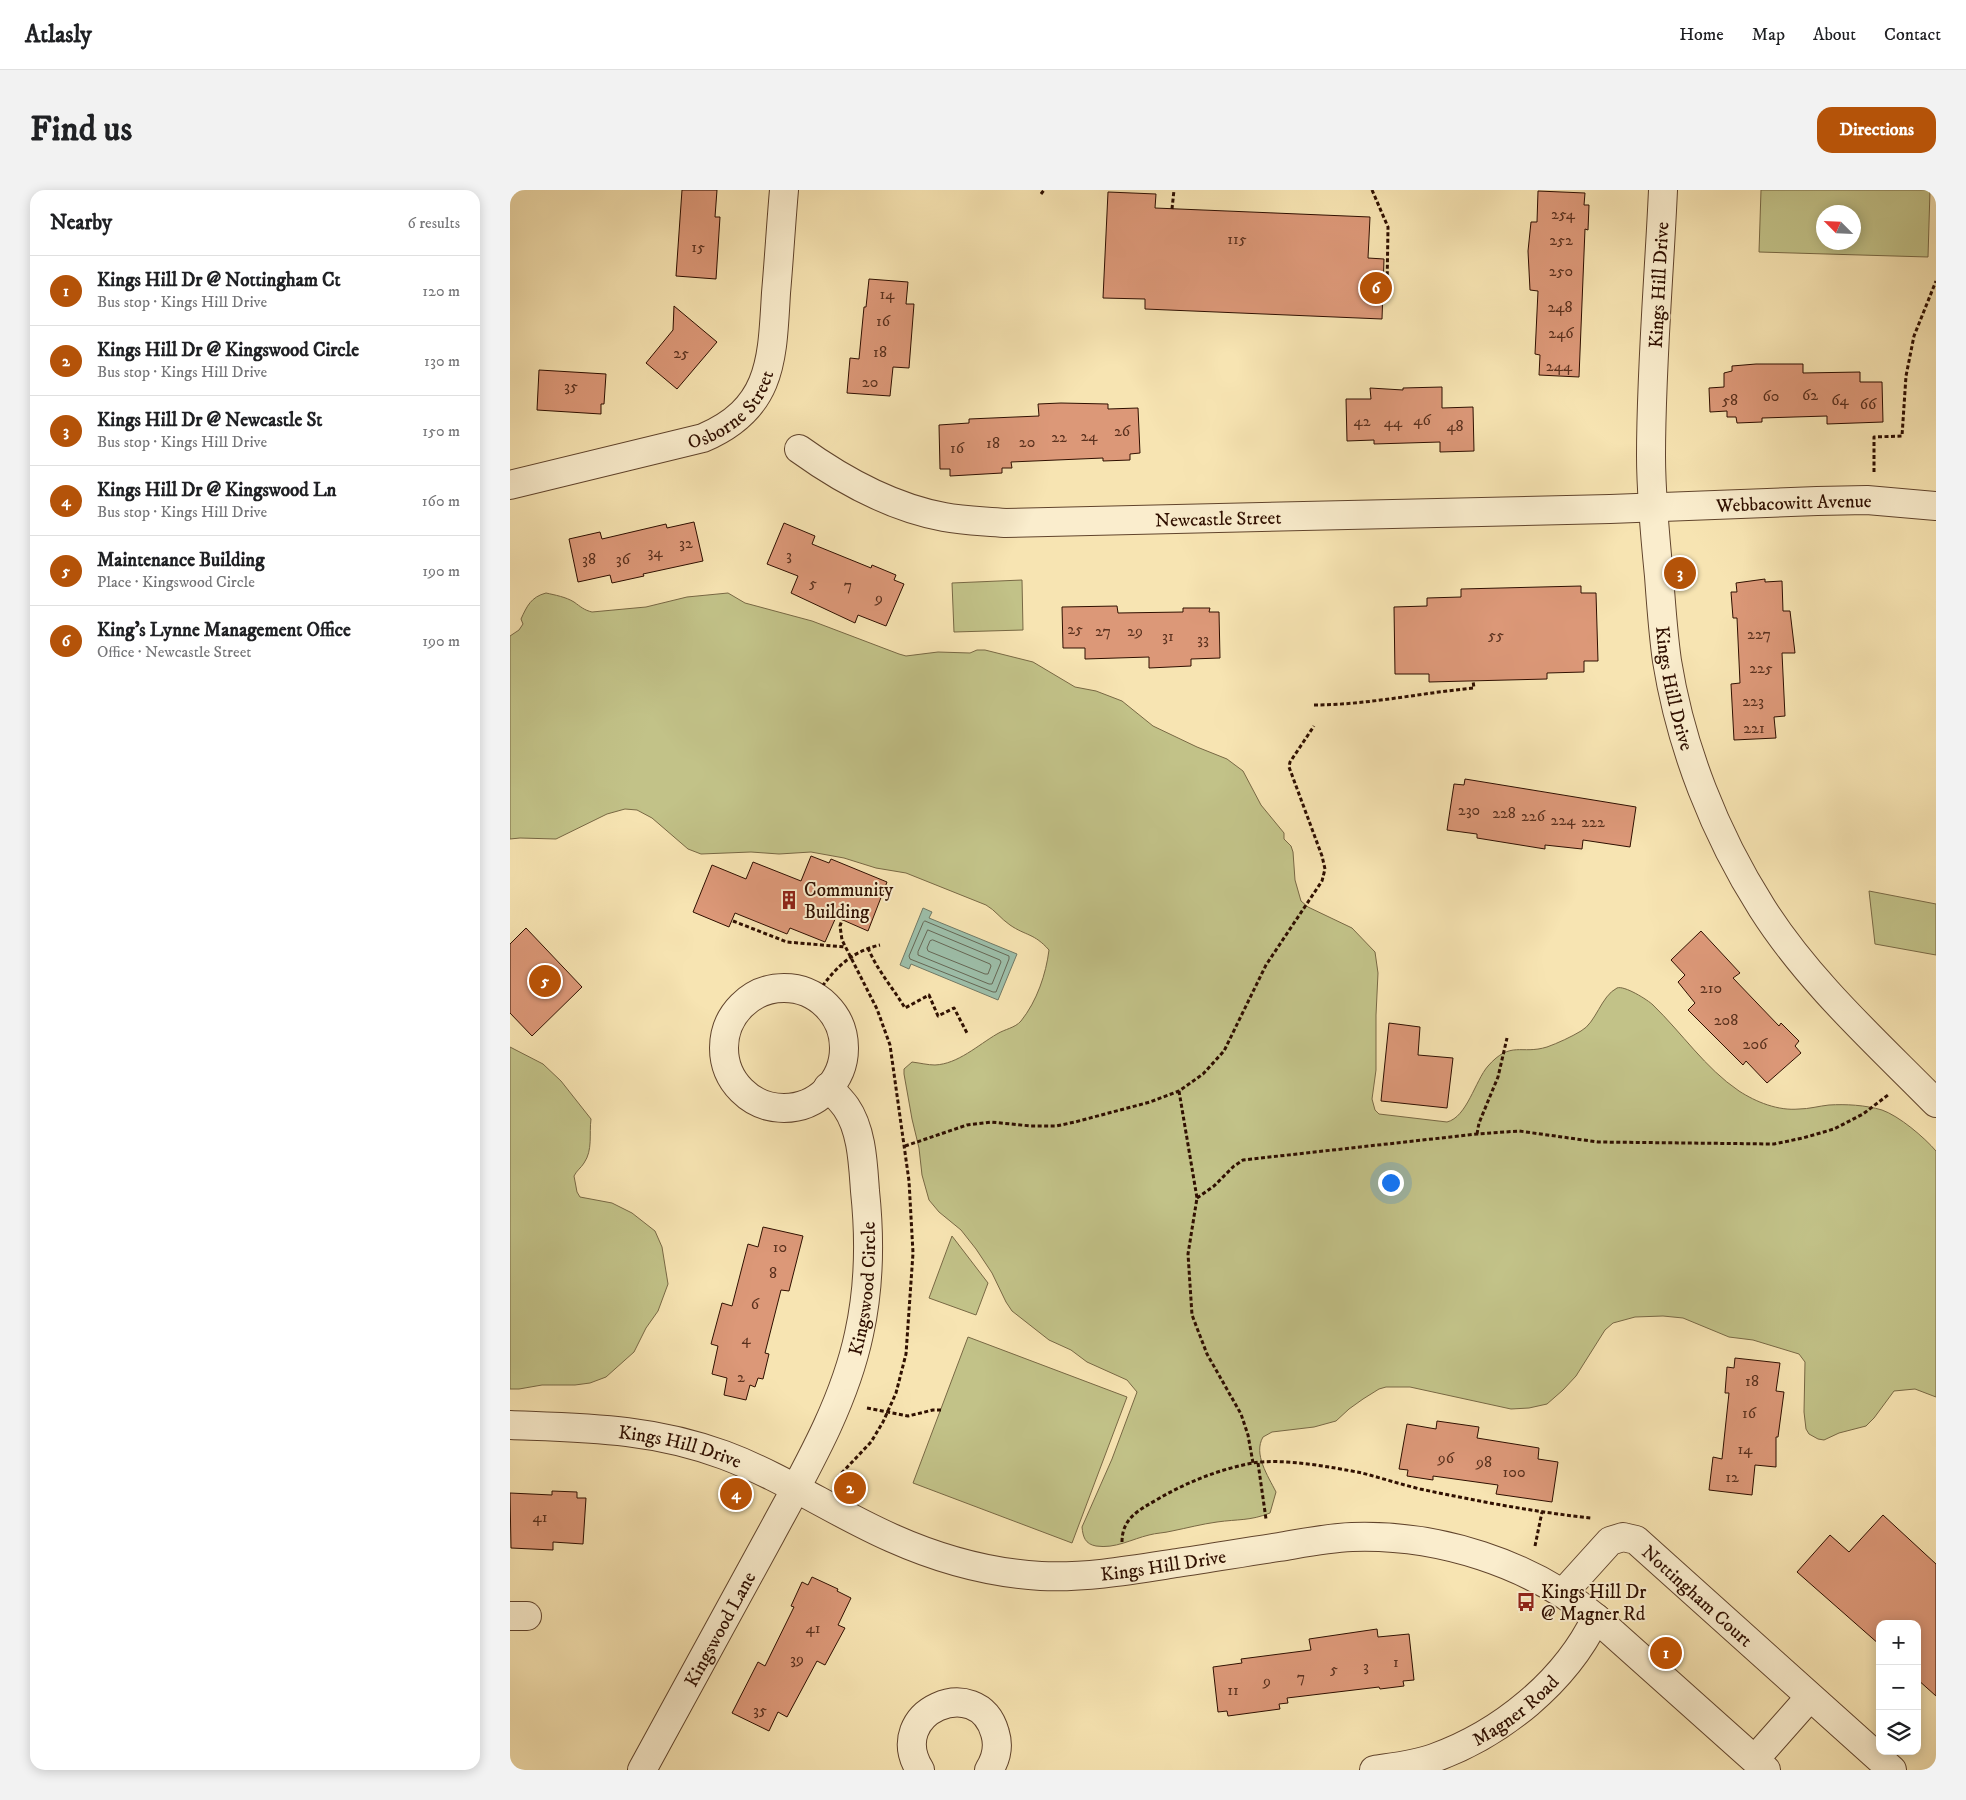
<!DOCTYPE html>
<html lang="en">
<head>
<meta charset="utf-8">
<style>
	:root { --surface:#fff; --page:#f2f2f2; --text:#202124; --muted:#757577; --line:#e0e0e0; --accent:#b45309 }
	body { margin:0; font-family:"IM FELL DW Pica",serif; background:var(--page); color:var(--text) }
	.controls { position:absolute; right:15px; bottom:15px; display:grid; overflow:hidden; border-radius:10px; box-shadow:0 2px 12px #0003 }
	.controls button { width:45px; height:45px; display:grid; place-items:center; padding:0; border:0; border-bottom:1px solid var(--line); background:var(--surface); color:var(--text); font:25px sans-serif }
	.compass { position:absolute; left:1306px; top:15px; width:45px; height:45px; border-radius:50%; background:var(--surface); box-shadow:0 2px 12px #0003; rotate:294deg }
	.you { position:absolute; left:880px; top:992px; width:18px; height:18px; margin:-12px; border:4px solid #fff; border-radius:50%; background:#1a73e8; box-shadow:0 0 0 8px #1a73e833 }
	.badge { display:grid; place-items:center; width:32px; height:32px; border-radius:50%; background:var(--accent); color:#fff; font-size:16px; font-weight:700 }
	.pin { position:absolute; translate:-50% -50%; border:2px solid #fff; box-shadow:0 1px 5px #0006 }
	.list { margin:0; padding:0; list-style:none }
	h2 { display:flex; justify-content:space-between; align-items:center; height:65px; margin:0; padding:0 20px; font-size:21px }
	h2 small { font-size:16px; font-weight:400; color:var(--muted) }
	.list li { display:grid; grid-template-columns:32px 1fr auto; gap:15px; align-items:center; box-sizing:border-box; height:70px; padding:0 20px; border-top:1px solid var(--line) }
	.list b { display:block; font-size:19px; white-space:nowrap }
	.list p { margin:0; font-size:16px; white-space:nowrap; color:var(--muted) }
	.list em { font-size:16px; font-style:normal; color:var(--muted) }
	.icon { flex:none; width:28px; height:28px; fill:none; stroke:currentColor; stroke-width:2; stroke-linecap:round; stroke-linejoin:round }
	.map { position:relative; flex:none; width:1426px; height:1580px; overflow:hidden; border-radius:15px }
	header { display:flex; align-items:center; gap:30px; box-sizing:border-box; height:70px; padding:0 25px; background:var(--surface); border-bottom:1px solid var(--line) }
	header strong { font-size:24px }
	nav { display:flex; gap:28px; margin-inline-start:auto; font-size:18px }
	.intro { display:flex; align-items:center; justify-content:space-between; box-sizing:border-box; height:120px; padding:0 30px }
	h1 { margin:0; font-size:35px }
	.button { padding:12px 22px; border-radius:15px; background:var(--accent); color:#fff; font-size:18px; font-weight:700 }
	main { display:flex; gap:30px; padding:0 30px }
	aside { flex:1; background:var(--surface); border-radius:15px; box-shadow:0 2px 12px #0003 }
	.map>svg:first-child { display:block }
</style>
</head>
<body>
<header>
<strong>Atlasly</strong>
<nav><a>Home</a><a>Map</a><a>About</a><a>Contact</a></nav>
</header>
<div class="intro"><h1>Find us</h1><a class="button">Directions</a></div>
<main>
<aside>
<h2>Nearby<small>6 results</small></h2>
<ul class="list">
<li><span class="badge">1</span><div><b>Kings Hill Dr @ Nottingham Ct</b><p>Bus stop · Kings Hill Drive</p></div><em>120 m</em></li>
<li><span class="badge">2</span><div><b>Kings Hill Dr @ Kingswood Circle</b><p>Bus stop · Kings Hill Drive</p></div><em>130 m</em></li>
<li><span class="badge">3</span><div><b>Kings Hill Dr @ Newcastle St</b><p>Bus stop · Kings Hill Drive</p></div><em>150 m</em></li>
<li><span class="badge">4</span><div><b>Kings Hill Dr @ Kingswood Ln</b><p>Bus stop · Kings Hill Drive</p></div><em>160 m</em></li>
<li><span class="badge">5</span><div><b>Maintenance Building</b><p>Place · Kingswood Circle</p></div><em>190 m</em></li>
<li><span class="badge">6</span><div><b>King's Lynne Management Office</b><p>Office · Newcastle Street</p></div><em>190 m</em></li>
</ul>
</aside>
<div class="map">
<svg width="1426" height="1580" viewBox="0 0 1426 1580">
	<rect width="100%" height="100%" fill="#f7e4b2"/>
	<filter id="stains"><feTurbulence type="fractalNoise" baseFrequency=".004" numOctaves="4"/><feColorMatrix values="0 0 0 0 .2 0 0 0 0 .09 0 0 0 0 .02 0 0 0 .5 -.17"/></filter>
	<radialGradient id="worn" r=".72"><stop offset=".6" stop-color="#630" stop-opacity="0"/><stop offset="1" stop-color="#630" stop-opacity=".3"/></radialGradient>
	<!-- green -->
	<path fill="#c2c288" stroke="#786844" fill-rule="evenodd" d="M1251,0H1420L1418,67L1249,62ZM1344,22V52H1314V22Z
		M512,390L513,440L444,442L442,393Z
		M36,403C45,405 56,407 64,412C71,417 74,420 82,422L136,417L177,407L218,403L235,413L302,431L389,464L396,466L428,462L460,463L467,460H475L523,472L565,497L586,501L612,511L643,536L687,557L717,569L733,581L751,615L774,643V649L781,656L783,662L785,690L791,711L798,717L842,738L865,762L868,783L866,825V880L862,909L865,920L869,924L937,932C957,927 965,891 978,876C1001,850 1011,865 1037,857C1048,853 1061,847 1071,841C1086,833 1091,806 1107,798C1114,795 1138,810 1143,815C1172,843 1195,878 1229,901C1246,912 1268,921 1289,919C1299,919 1309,916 1319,915C1336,914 1355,915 1372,920C1389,926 1414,947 1426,961V1207L1405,1199L1384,1201L1364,1228L1356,1236L1329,1243L1314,1250L1308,1249L1299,1244L1296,1239L1294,1222L1295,1172L1289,1164L1243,1150L1219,1147L1173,1128L1153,1126L1125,1127L1103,1133L1095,1140L1066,1186L1053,1200L1037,1214L1019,1218L1001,1219L900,1197H876L869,1199L853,1209L839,1219L826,1231L804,1237L762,1242L753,1247C743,1264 758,1286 766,1302L760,1323C740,1331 728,1329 707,1332C692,1334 677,1338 662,1341C654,1343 646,1343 639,1345C622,1349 605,1359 586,1356C575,1354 573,1347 572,1337L602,1269L627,1202L617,1190L577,1172L561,1160L539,1150L502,1121L496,1112L482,1083L466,1059L451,1040L429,1022L419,1010L412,985L409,958L402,929L394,884V879L402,872C410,873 418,875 425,875C448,874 468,855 487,844C495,839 505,838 511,831C527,811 536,784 539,760C524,743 516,746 500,735C491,729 485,720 476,715L396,683L366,678L334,668L301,662L269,664L241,662L191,664L178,659L142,628L127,620L115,619L97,624L46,649L10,648L0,649V446L9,440L13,434L11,429C17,416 21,407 36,403Z
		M1359,701L1426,714V765L1365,754Z
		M0,857L33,874L51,891L81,929C79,944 83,960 74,973C71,978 67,980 64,986L67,1002L70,1007L102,1013L122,1023L145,1041L152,1057L158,1094L148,1121L136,1138L124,1162L96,1187L80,1193L65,1195H32L9,1199H0Z
		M442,1046L478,1093L466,1125L419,1108Z
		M458,1147L617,1207L562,1353L403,1293Z"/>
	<!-- water -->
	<path fill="#9dbfaa" stroke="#717966" d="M413,718L422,722L419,728L507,764L488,810L401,774L399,779L390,775Z"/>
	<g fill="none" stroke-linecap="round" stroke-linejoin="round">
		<!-- shore -->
		<path stroke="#666755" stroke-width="1" d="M415,731L499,766V769L486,802H483L400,769L399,766L413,733Z
			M418,740L490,770L491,772L482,794H479L408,765V762Z
			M423,750L480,774L481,776L478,784H475L418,761L417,758L420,751Z"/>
	</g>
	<!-- building -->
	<path fill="#dc9878" stroke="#2f0f00" d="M172,0H207L205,27H210L206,89L166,86Z
		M1028,1L1075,3L1074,15H1079L1078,40L1075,39L1069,187L1029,185L1030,165L1025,164L1028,101L1020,100L1018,61L1021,32H1027Z
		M598,2L646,4L645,18L860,27L858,68L874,69L872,129L635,119V109L593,108Z
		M359,89L398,92L396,114H404L399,178L383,177L380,206L337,203L340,168L349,169L354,117H356Z
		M164,116L207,152L167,199L136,173L163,140Z
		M1246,174H1293V183L1350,182V192H1372L1373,232L1317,234V226L1252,228V232L1227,233L1226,227H1217V221L1200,222L1199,198L1214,197V183L1222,181V176Z
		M29,180L96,184L94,214H91V224L27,220Z
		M932,197V218L963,217L964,261L930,262V252L864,254V250L837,251L836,209H861L860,198L893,200V198Z
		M551,213L598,214V219L628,218L630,263L620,264V270L593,271V268L501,272L502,278H492V283L440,286V279H430L429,235L459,233V229L529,226L528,214Z
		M184,332L193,371L133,384L134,386L102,393L100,385L68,392L59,349L90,342L92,349L156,334L157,338Z
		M274,333L305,346L302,354L361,378L362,375L386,385L384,390L394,394L376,436L348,425L345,433L281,403L288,386L257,374Z
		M1255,389V392L1272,391L1273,421H1280L1285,463H1272L1275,526L1264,527L1266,548L1224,550L1221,494L1230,493L1227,428H1223L1221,402H1227L1226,393Z
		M1071,396V403H1086L1088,471H1074V482L1037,483V489L919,492V484H885L884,417L917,416V408L951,407V399Z
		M607,416L608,423L673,422V418H700L699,422H709L710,468L681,469V476L639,478V467L575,469V458H553L552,417Z
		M955,589L1126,617L1120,657L1073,650L1072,659L1035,655V659L967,648V644L937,640L944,594L954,595Z
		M301,666L319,673L321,669L377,692L358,741L326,727L315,752L280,738L277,744L225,723L219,737L183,722L202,675L236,689L243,672L291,691Z
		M16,738L72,797L22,846L0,823V754Z
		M1191,741L1230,783L1223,788L1269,836L1271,833L1289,851L1285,856L1291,863L1257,893L1236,871L1233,875L1178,820L1185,813L1168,792L1175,785L1161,770Z
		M879,833L910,837L908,865L943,868L937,918L871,911Z
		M253,1037L293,1046L279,1101L271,1100L255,1163L259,1164L253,1189L248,1188L245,1197L240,1195L236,1210L214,1205L217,1188L202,1184L208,1156L201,1154L212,1113L222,1116L238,1054L248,1057Z
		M1225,1168L1270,1173L1266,1201L1274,1202L1268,1247H1266V1277L1245,1275L1242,1305L1199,1300L1203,1267L1212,1269L1219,1203H1215L1217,1177L1224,1178Z
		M927,1231L969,1237L967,1248L1029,1258L1028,1269L1048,1272L1042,1312L986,1304L988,1295L923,1286V1290L897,1286L898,1280L889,1279L897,1234L926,1239Z
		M42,1301L67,1302V1308H76L73,1354L43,1352V1360L1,1358L0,1303L42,1305Z
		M1373,1325L1426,1374V1506L1407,1489V1434H1370V1455L1287,1382L1320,1345L1339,1362Z
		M302,1387L328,1399L327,1401L341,1408L328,1435L335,1438L315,1475L307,1471L277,1527L268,1522L259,1541L222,1523L248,1472L255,1476L284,1417L281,1416L292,1392L298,1395Z
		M867,1439L868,1447L899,1444L904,1490L893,1491L894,1496L870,1499L869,1497L777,1508L778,1513L769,1514L770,1519L718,1526L717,1521L708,1522L703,1477L732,1473L731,1469L801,1460L799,1449Z"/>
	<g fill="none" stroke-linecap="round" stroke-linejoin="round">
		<!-- minor casing -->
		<g stroke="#61442c" stroke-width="30">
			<g id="minor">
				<path id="s1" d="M1153,0C1149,88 1141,177 1141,266C1141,306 1145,346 1149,386C1151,414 1153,443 1157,471C1171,558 1205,644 1252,718C1299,792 1365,851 1426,913"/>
				<path id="s2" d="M289,259C332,290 380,317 434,327C454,331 474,331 495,333L1100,319L1307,311L1357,310L1426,316"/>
				<path id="s3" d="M0,295L193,248C263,218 262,169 266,103C269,69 271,34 274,0"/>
				<circle cx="274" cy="858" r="60"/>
				<path id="s4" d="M0,1235C76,1238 141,1238 214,1265C273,1287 325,1323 382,1348C429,1369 480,1383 531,1386C577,1388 622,1380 667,1373C701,1368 735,1362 769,1357C793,1353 817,1348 842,1347C928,1344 1020,1373 1086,1428L1256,1580"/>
				<path id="s5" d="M1053,1403L1100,1351L1113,1347L1126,1350L1382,1580"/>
				<path d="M0,1426H17"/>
				<path d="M1245,1569L1299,1508"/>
				<path id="s6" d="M132,1580C175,1502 218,1423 261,1344C295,1281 334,1215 349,1144C359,1099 360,1048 355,1001C353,974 352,940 336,917C331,910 325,904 318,897"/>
				<path d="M410,1580C374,1522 468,1482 485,1543C489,1556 486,1569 479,1580"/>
				<path id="s7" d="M864,1580C884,1577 905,1575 924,1568C991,1544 1055,1492 1086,1428"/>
			</g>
		</g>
		<!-- path -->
		<path stroke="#2f0f00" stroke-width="3" stroke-dasharray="4 2.5" stroke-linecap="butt" d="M862,0L878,37L877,99L873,98
			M531,4L534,0
			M662,19L664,0
			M1364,282V247L1392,246L1396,186L1404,146L1426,91
			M804,515C857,515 910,503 964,498L963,491
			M223,731L277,752L335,757
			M358,758C367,780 383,798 395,818L419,805L428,826L444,818L457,843
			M305,807C322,781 339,762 370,755
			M669,901L687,1008L678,1064L682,1125L697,1164L731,1224L738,1245L743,1273
			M967,944L969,933L988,887L997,848
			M395,956L457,935L481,932L521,936H546L565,932L640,912L669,901L693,884L714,861L756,775L812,691L815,679L812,666L779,577L780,572L804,536
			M687,1008L704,996L724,976L733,970L967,944L1009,941L1088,952L1264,954L1293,948L1324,939L1353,924L1378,905
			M357,1218L398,1226L423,1220H431
			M748,1273L756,1329
			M327,1288L361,1252L373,1232L386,1203L396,1164L403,1063L399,991L380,855L367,819L332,750L330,736L332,730
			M612,1352C612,1328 629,1320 648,1309C677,1292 710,1279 743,1273C773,1268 821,1277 852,1283C871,1288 890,1294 910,1299C967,1311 1024,1322 1081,1328
			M1025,1356L1032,1322"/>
		<!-- minor -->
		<use href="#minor" stroke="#faedcd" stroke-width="28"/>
	</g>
	<!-- icons -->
	<defs>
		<g id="building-bare" transform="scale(1.5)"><path d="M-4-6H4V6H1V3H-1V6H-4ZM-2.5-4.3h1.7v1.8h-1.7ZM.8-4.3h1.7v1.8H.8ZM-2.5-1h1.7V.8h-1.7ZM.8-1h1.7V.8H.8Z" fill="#8f2418" stroke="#faedcd" stroke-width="2.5" paint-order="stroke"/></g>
		<g id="bus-bare" transform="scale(1.5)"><path d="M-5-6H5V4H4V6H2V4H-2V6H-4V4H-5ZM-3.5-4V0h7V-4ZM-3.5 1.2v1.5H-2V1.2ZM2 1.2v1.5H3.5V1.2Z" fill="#8f2418" stroke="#faedcd" stroke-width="2.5" paint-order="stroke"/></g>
	</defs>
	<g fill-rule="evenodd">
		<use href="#building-bare" x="279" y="710"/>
		<use href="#bus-bare" x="1016" y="1412"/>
	</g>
	<g text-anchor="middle" stroke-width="4" stroke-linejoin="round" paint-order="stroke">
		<!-- number labels -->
		<g font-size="16" fill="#5a311e">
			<text x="1053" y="29">254</text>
			<text x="727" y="54">115</text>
			<text x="1051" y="55">252</text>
			<text x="188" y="62">15</text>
			<text x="1051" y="86">250</text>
			<text x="377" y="109">14</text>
			<text x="1050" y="122">248</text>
			<text x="373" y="136">16</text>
			<text x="1051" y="148">246</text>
			<text x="370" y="167">18</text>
			<text x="171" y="168">25</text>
			<text x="1049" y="181">244</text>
			<text x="360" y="197">20</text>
			<text x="61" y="201">35</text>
			<text x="1300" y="210">62</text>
			<text x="1261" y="211">60</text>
			<text x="1220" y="215">58</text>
			<text x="1330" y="215">64</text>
			<text x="1358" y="219">66</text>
			<text x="912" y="235">46</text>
			<text x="852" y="236">42</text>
			<text x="883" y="237">44</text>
			<text x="945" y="241">48</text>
			<text x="612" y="246">26</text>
			<text x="579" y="251">24</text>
			<text x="549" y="252">22</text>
			<text x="517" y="257">20</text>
			<text x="483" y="258">18</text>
			<text x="447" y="263">16</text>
			<text x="176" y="358">32</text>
			<text x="145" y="367">34</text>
			<text x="279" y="370">3</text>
			<text x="79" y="374">38</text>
			<text x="113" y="374">36</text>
			<text x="303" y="398">5</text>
			<text x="338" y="400">7</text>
			<text x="369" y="413">9</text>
			<text x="565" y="444">25</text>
			<text x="593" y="446">27</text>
			<text x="625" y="446">29</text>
			<text x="1249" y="449">227</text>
			<text x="986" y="450">55</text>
			<text x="658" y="451">31</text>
			<text x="693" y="454">33</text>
			<text x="1251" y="483">225</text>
			<text x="1243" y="516">223</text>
			<text x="1244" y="543">221</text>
			<text x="959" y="625">230</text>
			<text x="994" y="628">228</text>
			<text x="1023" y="631">226</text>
			<text x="1053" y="635">224</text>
			<text x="1083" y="637">222</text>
			<text x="1201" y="803">210</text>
			<text x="1216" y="835">208</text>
			<text x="1245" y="859">206</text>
			<text x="270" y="1062">10</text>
			<text x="263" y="1088">8</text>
			<text x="245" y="1119">6</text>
			<text x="236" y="1154">4</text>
			<text x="231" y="1192">2</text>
			<text x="1242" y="1196">18</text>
			<text x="1239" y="1228">16</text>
			<text x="1235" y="1264">14</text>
			<text x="936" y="1273">96</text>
			<text x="974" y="1277">98</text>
			<text x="1004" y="1287">100</text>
			<text x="1222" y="1292">12</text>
			<text x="30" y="1332">41</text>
			<text x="303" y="1443">41</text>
			<text x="287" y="1474">39</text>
			<text x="886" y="1477">1</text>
			<text x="856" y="1481">3</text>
			<text x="824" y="1484">5</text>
			<text x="791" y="1492">7</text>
			<text x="757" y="1496">9</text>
			<text x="723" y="1505">11</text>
			<text x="250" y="1525">35</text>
		</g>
		<!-- street labels -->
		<g font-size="19" fill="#2f0f00" stroke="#faedcd">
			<text transform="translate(1148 95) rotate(-87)" y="7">Kings Hill Drive</text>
			<text dy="7" stroke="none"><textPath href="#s3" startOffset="239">Osborne Street</textPath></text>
			<text dy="7" stroke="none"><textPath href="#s2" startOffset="1012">Webbacowitt Avenue</textPath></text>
			<text dy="7" stroke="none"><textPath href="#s2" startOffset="436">Newcastle Street</textPath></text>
			<text dy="7" stroke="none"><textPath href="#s1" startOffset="500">Kings Hill Drive</textPath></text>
			<text dy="7" stroke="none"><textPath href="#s6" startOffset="534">Kingswood Circle</textPath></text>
			<text dy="7" stroke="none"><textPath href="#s4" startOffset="172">Kings Hill Drive</textPath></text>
			<text dy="7" stroke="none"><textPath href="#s4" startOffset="682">Kings Hill Drive</textPath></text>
			<text dy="7" stroke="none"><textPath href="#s5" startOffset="180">Nottingham Court</textPath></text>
			<text dy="7" stroke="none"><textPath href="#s6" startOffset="161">Kingswood Lane</textPath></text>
			<text dy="7" stroke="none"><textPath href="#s7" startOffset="156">Magner Road</textPath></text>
		</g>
		<!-- poi labels -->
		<g font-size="19" fill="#2f0f00" stroke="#faedcd" text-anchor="start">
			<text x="294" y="706">Community<tspan x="294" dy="22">Building</tspan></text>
			<text x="1031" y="1408">Kings Hill Dr<tspan x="1031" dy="22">@ Magner Rd</tspan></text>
		</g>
	</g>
	<rect width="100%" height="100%" filter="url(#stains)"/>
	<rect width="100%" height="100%" fill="url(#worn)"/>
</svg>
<div class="controls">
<button>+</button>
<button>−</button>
<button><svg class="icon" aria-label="layers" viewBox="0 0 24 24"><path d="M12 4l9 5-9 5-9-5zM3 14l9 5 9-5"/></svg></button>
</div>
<svg class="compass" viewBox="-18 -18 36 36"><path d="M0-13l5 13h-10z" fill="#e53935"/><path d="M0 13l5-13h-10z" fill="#757577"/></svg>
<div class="you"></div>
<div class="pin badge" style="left:1156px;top:1463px">1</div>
<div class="pin badge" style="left:340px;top:1298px">2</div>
<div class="pin badge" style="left:1170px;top:383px">3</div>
<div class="pin badge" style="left:226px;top:1304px">4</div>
<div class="pin badge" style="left:35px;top:791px">5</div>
<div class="pin badge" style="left:866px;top:98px">6</div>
</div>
</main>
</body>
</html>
